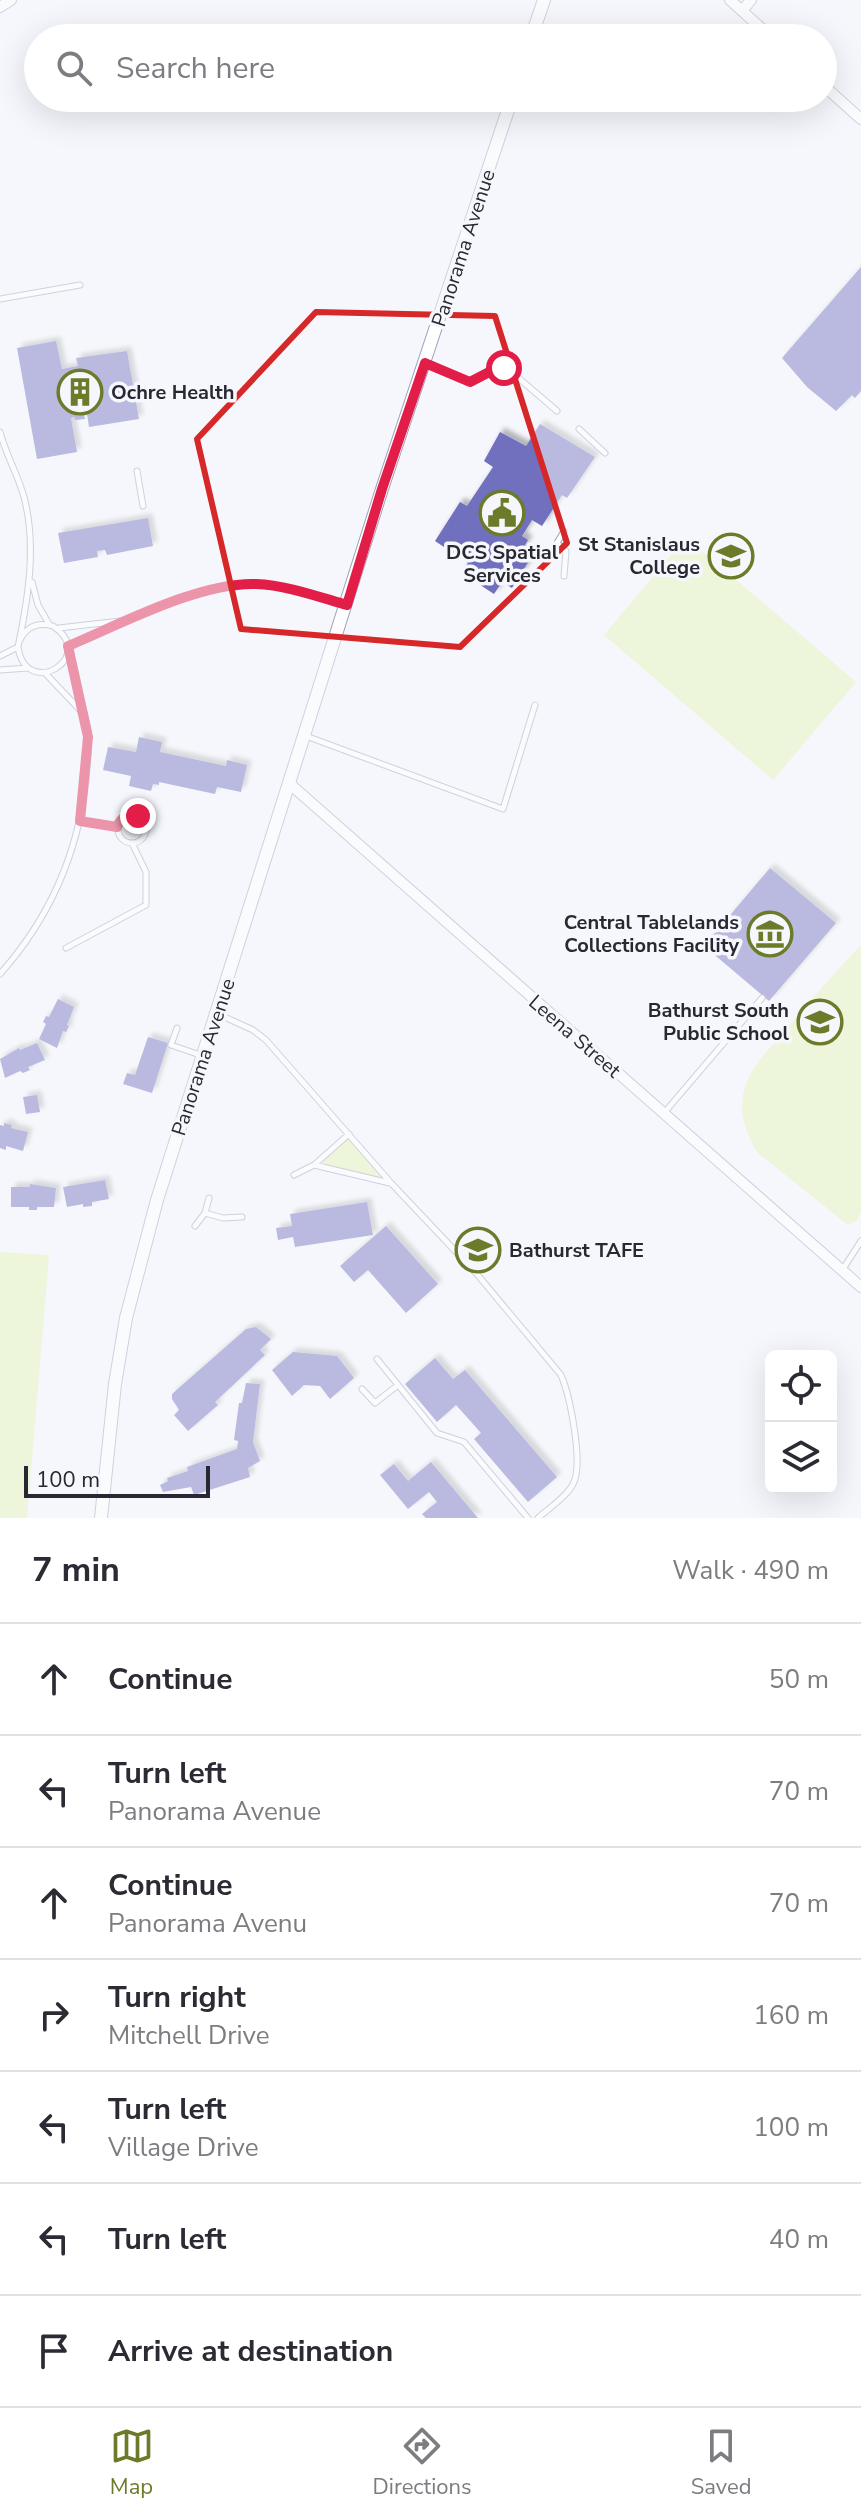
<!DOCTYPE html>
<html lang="en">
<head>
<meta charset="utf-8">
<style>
	:root { --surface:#fff; --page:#f7f7f7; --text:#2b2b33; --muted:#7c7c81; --line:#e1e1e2; --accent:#6b7b29 }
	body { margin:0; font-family:"Nunito Sans",sans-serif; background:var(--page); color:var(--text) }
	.controls { position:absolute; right:24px; bottom:24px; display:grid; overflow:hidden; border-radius:12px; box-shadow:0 8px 32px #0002 }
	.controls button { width:72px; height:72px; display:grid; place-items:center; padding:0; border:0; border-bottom:2px solid var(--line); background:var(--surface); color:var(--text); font:40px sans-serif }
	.scale { position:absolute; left:24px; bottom:20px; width:186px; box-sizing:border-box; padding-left:8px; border:4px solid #282832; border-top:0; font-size:22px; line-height:28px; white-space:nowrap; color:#282832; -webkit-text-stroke:6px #f6f7fc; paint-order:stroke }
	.stop { position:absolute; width:24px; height:24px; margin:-18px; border:6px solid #e11d48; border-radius:50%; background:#fff }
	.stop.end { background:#e11d48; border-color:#fff; box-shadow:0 2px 8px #0008 }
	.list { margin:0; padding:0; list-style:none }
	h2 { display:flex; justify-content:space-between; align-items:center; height:104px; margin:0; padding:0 32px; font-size:34px }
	h2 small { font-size:26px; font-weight:400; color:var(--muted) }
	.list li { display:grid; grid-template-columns:52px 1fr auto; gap:24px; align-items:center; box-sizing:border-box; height:112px; padding:0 32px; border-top:2px solid var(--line) }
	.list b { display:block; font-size:30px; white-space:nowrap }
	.list p { margin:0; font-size:26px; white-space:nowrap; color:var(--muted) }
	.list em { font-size:26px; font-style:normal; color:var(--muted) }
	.icon { flex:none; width:44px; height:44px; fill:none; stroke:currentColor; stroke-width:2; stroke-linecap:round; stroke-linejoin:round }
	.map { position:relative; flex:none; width:861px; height:1518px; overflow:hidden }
	.search { position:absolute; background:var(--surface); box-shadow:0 8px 32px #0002; left:24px; right:24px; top:24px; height:88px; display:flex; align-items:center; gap:20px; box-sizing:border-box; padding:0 28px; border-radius:44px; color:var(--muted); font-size:30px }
	.sheet { height:888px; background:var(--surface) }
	nav { display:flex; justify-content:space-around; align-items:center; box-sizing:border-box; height:112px; border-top:2px solid var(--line); background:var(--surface); font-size:22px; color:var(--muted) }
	nav a { display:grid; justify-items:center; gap:4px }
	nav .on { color:var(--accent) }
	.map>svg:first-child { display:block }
</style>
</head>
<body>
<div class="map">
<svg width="861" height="1518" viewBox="0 0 861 1518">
	<defs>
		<filter id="shadow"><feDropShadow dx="4.5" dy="-4.5" stdDeviation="2" flood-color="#0004"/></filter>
	</defs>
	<rect width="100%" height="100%" fill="#f6f7fc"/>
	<!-- green -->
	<path fill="#e2f1b3" d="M686,537L856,682L773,780L604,635Z
		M861,945V1210L858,1220L848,1225L758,1153C743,1131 736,1102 749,1077C758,1059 774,1044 787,1028C811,1000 835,972 861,945Z
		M349,1134L391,1183L314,1165Z
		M0,1252L49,1255L27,1518H0Z"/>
	<!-- building -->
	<path fill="#716fbe" filter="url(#shadow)" d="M861,267V391L855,398L852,395L836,411L807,387L782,358Z
		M56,341L62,369L78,366L76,358L127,351L139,419L89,427L87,414L84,415L85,419L75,420L74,417L71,418L77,452L37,459L17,348Z
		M540,424L595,457L567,498L562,495L542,526L532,520L522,536L528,540L522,550L532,556L512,588L502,582L494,594L462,573L468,563L435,541L460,502L467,506L493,467L484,461L500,432L526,446Z
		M148,518L153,546L107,555L105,550L97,551L98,557L64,563L58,533Z
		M139,737L162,742L160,752L226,766L227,760L247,765L241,792L217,787L215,794L159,782V785L153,784L151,791L129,786L131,776L103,770L108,747L136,752Z
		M770,868L836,923L769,1001L704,946Z
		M58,999L74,1007L67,1025L69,1026L66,1032L63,1031L57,1048L39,1039L46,1024L43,1022L46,1016L49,1017Z
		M148,1037L168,1043L152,1093L123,1084L127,1073L135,1075Z
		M37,1043L45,1060L28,1067L30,1070L23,1073L20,1071L5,1078L0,1059L19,1048L20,1050Z
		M37,1095L40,1112L26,1114L23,1097Z
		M4,1123L12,1125L11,1128L28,1132L23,1151L6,1146V1150L0,1148V1125L4,1126Z
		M105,1180L109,1199L92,1202V1206L83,1207V1204L67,1207L63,1187Z
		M30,1184L56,1188L54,1207H37V1210H29V1207H11V1187H30Z
		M367,1202L373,1235L295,1247L293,1237L278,1240L276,1228L292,1226L290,1214Z
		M386,1226L438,1284L406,1313L368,1270L354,1282L340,1266Z
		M256,1327L271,1339L260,1350L265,1355L215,1402L218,1405L188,1431L174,1415L179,1410L172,1399V1394L246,1329Z
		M293,1352L337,1356L354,1378L330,1399L320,1386L304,1385L292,1396L272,1370Z
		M435,1358L453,1379L465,1370L557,1477L528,1502L474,1439L481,1433L456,1405L437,1422L405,1384Z
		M246,1383L260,1384L253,1442L260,1461L248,1468L250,1477L194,1495L191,1487L163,1492L160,1485L168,1481L167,1478L188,1471L187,1467L237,1449L238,1441L234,1440L239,1403H242Z
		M431,1462L478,1518H426L422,1514L437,1502L429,1492L408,1509L380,1475L394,1464L408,1481Z"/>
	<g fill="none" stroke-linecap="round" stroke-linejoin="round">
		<!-- service casing -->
		<g stroke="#a0a1ba" stroke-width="7">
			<path id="service" d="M0,299L80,285
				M426,364L470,382L497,368L508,369L557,411
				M579,429L605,453
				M0,432C6,455 18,475 24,497C37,546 28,599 18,647C26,701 99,657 53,626C38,622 27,626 20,640
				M137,471L143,506
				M564,576L566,551L557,543L564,531
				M32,582L38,605L49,624
				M59,628L120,621
				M68,646C122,624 197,584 255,584C284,584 317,596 345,605
				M0,656L18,647
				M0,670L28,668
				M45,673L82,712
				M306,736L503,809L535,705
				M118 829a14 14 0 1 1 28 0a14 14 0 1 1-28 0Z
				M80,821L117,827
				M66,948L146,905V872L132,843
				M0,974C49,919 78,854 86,780C87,764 90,747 88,731C84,705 74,679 68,653
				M218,1014L253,1030L266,1040L391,1183L476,1273L561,1375C570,1396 583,1461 574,1482C569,1495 548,1509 538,1518
				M177,1028L171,1045L203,1056
				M664,1113L762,998
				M314,1165L390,1183
				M294,1175L314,1165L349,1134
				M205,1213L223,1218L242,1217
				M195,1226L205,1213L209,1198
				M843,1269L861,1241
				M377,1359L437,1433L464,1442L528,1518
				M362,1389L375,1403L398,1385"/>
		</g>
		<!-- minor casing -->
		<g stroke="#a0a1ba" stroke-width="12">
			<path id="minor" d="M730,0L772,38
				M0,7L11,0
				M742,11L751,0
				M823,85L861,119
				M290,784L861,1287"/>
		</g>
		<!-- tertiary casing -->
		<g stroke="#a0a1ba" stroke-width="14">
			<path id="tertiary" d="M531,38L544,0
				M101,1518L115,1384L126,1318L157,1200L382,489L512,98"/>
		</g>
		<!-- service -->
		<use href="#service" stroke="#fff" stroke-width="5"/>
		<!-- minor -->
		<use href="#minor" stroke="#fff" stroke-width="10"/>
		<!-- tertiary -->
		<use href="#tertiary" stroke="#fff" stroke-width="12"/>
	</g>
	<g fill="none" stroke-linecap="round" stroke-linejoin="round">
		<!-- route -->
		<path stroke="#e11d48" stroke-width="10" d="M138,816C128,813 121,817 117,827L80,821L88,737L68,646C121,624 199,582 256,584C286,585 319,597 347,605L382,489L425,363L470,382L497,368H504"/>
	</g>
	<!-- marked area -->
	<path d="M0 0H861V1518H0ZM316,312L495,316L567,543L460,647L241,629L197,439Z" fill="#f6f7fc" fill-opacity=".55" fill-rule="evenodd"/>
	<path fill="none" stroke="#d62828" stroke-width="6" stroke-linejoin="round" d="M316,312L495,316L567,543L460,647L241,629L197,439Z"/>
	<!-- icons -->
	<defs>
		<g id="building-ring" transform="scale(2.3)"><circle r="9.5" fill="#f6f7fc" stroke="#6b7b29" stroke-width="1.5"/><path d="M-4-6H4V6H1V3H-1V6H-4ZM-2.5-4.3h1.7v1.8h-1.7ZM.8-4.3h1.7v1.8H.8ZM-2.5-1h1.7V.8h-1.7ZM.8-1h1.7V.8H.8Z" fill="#6b7b29"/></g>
		<g id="civic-ring" transform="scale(2.3)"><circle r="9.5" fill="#f6f7fc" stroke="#6b7b29" stroke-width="1.5"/><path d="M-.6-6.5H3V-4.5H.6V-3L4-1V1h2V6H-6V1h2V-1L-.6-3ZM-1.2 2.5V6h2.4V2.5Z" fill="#6b7b29"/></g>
		<g id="school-ring" transform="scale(2.3)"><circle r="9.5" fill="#f6f7fc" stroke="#6b7b29" stroke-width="1.5"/><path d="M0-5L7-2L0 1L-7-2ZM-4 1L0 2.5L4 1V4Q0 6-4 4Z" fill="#6b7b29"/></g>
		<g id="museum-ring" transform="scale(2.3)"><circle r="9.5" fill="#f6f7fc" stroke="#6b7b29" stroke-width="1.5"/><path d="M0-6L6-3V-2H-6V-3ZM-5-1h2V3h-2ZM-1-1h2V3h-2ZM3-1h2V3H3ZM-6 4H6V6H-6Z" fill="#6b7b29"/></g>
		<g id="university-ring" transform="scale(2.3)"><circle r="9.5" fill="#f6f7fc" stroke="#6b7b29" stroke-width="1.5"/><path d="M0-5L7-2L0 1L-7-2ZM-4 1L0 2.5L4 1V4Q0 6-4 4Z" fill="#6b7b29"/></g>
	</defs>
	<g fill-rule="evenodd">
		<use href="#building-ring" x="80" y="392"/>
		<use href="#civic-ring" x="502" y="513"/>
		<use href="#school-ring" x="731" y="556"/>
		<use href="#museum-ring" x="770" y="934"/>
		<use href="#school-ring" x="820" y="1022"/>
		<use href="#university-ring" x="478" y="1250"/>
	</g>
	<g text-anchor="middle" stroke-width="7" stroke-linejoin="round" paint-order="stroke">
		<!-- street labels -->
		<g font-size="20" fill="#282832" stroke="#f6f7fc">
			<text transform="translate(463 248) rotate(-72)" y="7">Panorama Avenue</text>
			<text transform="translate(575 1036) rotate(41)" y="7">Leena Street</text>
			<text transform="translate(203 1057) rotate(-72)" y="7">Panorama Avenue</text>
		</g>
		<!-- poi labels -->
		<g font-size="20" font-weight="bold" fill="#282832" stroke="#f6f7fc" text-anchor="end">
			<text x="111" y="399" text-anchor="start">Ochre Health</text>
			<text x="700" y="551">St Stanislaus<tspan x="700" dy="23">College</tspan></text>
			<text x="502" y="559" text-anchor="middle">DCS Spatial<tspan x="502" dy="23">Services</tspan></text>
			<text x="739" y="929">Central Tablelands<tspan x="739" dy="23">Collections Facility</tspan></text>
			<text x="789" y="1017">Bathurst South<tspan x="789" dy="23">Public School</tspan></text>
			<text x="509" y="1257" text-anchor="start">Bathurst TAFE</text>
		</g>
	</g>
</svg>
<div class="controls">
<button><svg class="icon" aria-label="locate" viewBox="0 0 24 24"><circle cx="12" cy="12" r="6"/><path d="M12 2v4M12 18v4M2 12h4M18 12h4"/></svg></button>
<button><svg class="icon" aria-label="layers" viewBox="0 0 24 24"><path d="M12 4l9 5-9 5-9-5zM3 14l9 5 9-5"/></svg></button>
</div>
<div class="scale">100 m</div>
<div class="stop" style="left:504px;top:368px"></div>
<div class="stop end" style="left:138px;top:816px"></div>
<div class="search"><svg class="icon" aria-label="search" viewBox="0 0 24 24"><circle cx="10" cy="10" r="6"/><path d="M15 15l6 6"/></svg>Search here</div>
</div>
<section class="sheet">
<h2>7 min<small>Walk · 490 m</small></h2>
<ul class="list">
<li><svg class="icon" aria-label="ahead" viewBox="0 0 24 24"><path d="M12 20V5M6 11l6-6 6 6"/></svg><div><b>Continue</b></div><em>50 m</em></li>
<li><svg class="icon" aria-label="left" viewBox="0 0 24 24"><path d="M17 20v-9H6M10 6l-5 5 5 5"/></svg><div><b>Turn left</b><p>Panorama Avenue</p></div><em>70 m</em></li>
<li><svg class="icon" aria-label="ahead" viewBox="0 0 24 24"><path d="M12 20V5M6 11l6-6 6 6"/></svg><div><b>Continue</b><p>Panorama Avenu</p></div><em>70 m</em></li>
<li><svg class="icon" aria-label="right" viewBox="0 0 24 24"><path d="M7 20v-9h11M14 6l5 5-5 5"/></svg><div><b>Turn right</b><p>Mitchell Drive</p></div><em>160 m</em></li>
<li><svg class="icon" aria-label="left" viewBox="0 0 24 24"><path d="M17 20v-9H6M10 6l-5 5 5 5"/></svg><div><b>Turn left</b><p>Village Drive</p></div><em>100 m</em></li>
<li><svg class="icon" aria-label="left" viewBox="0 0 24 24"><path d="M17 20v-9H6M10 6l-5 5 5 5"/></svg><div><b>Turn left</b></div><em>40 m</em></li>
<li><svg class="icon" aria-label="arrive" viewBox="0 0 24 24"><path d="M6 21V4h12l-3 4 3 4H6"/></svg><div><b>Arrive at destination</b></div></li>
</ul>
</section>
<nav>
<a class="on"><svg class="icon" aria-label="map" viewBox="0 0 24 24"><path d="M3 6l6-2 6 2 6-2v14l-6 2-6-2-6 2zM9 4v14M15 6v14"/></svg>Map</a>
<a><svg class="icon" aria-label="directions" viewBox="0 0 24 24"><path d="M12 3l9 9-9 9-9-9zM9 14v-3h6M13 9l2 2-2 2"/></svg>Directions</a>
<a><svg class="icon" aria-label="saved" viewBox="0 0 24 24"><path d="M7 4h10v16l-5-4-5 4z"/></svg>Saved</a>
</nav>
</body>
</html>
